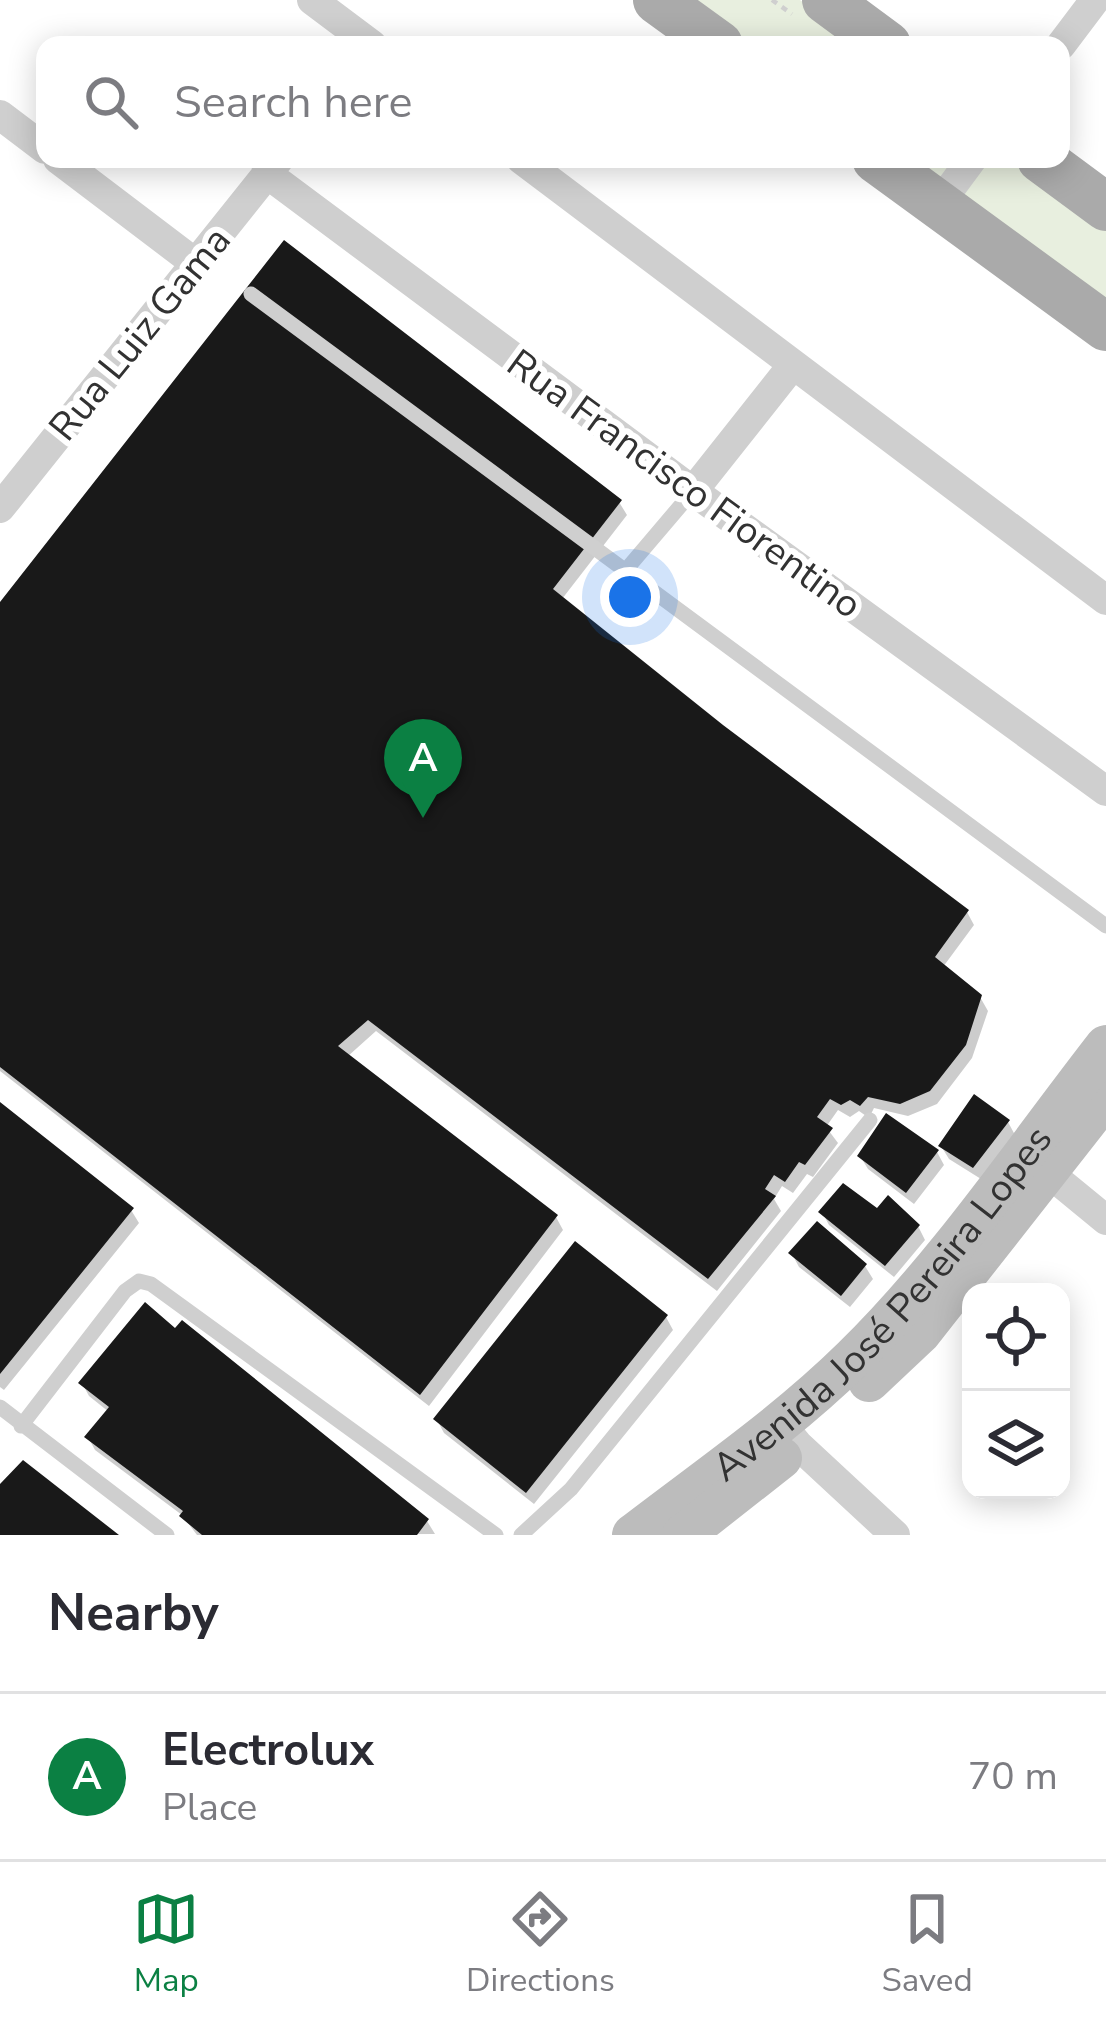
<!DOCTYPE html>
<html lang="en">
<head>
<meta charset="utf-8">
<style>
	:root { --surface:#fff; --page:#f2f2f3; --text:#2b2b33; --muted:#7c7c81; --line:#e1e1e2; --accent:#0b8043 }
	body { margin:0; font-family:"Nunito Sans",sans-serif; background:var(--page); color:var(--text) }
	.controls { position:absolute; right:36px; bottom:36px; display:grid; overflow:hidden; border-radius:24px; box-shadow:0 6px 30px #0003 }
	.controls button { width:108px; height:108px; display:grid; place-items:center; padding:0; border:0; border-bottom:3px solid var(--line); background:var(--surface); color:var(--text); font:60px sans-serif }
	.you { position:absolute; left:630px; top:597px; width:42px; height:42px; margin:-30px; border:9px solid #fff; border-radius:50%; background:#1a73e8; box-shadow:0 0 0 18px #1a73e833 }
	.badge { display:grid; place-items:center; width:78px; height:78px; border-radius:50%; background:var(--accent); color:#fff; font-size:39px; font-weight:700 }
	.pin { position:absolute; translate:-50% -99px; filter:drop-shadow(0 3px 6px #0008) }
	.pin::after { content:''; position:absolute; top:63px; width:42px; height:36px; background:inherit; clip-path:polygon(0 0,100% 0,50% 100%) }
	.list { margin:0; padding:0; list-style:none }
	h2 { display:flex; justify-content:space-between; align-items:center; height:156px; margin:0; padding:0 48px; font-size:51px }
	h2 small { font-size:39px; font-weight:400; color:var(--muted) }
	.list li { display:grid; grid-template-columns:78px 1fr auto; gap:36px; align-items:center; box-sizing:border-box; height:168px; padding:0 48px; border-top:3px solid var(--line) }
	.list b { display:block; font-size:45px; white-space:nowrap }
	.list p { margin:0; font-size:39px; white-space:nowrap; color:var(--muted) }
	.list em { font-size:39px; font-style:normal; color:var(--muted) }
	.icon { flex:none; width:66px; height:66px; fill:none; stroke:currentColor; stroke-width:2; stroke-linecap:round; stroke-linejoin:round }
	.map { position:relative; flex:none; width:1106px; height:1535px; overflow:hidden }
	.search { position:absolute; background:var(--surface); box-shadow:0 6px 30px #0003; left:36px; right:36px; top:36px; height:132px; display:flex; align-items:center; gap:30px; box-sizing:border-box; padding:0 42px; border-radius:24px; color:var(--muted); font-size:45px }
	.sheet { height:324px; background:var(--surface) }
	nav { display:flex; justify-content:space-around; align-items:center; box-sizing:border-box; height:168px; border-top:3px solid var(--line); background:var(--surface); font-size:33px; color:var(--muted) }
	nav a { display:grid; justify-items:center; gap:6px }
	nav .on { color:var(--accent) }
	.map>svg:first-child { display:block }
</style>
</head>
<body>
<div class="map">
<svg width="1106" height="1535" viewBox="0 0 1106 1535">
	<rect width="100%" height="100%" fill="#fff"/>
	<!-- green -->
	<path fill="#e8efdf" d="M687,0H800L862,45H749Z
		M907,159H1020L1106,221V305Z"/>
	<!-- shadow -->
	<path fill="#0003" d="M619,502L627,515L562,599L721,728L967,912L974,925L943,967L980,997L988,1011L972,1058L937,1104L908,1116L874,1108L869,1118L859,1111L850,1117L838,1110L826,1127L838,1143L813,1177L807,1174L793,1193L782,1186L774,1199L781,1211L717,1291L376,1031L347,1057L556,1217L563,1230L429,1406L0,1071V609Z
		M0,1106L131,1210L139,1223L4,1390L0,1387Z
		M1008,1122L1015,1135L981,1179L949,1159L941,1146Z
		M937,1152L944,1165L914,1204L868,1169L860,1156Z
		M822,1212H877L918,1226L925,1240L894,1277L829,1225Z
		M792,1254L865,1266L873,1279L850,1307L799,1267Z
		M666,1317L673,1330L534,1504L444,1433L437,1420Z
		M82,1383L427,1521L435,1534L197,1535L182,1515L95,1450L88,1437L109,1412L89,1396Z"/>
	<!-- building -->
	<path fill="#191919" d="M284,240L622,500L553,589L723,725L969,910L935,957L982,995L966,1045L930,1091L900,1104L868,1097L860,1106L850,1100L841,1105L830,1099L817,1117L833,1128L805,1165L799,1162L785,1182L774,1175L765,1189L776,1196L708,1279L368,1020L338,1046L558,1215L420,1395L0,1067V602Z
		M974,1094L1010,1120L973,1168L938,1146Z
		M0,1102L134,1208L0,1374Z
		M886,1113L939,1150L906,1193L857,1156Z
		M843,1183L877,1208L888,1195L920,1225L885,1266L818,1212Z
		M817,1221L867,1264L841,1296L788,1253Z
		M575,1241L668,1315L526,1493L433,1419Z
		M145,1302L175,1328L182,1320L429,1519L417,1535H202L179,1516L183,1511L84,1437L109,1407L78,1383Z
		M23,1460L119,1535H0V1484Z"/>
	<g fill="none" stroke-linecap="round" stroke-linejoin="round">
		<!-- path -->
		<path stroke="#cfcfcf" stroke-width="4.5" stroke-dasharray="6 6" stroke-linecap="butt" d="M772,0L792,14"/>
		<!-- lane -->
		<path stroke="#cfcfcf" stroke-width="15" d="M251,294L1106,926
			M625,571L693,491
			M0,1407L167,1535
			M21,1426L125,1291L139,1281L151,1284L496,1535
			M521,1535L571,1489L870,1120"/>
		<!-- street -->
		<path stroke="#cfcfcf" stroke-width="30" d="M312,0L372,45
			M1061,45L1095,0
			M0,115L45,149
			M58,159L195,263
			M521,159L1106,600
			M266,173L693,491L1106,791
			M938,205L972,159
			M693,491L792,366
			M0,508L279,159
			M1033,1160L1106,1220
			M780,1423L798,1445L895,1535"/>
		<!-- secondary -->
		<g stroke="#bcbcbc" stroke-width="42">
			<path d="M869,1381L920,1333L1106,1096"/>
			<path id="s1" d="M633,1535C707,1478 786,1424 853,1358C947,1266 1025,1150 1106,1046"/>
			<path d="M683,1535L781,1458"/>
		</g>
		<!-- primary -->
		<path stroke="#aaa" stroke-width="48" d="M657,0L719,45
			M826,0L887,45
			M876,159L1106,327
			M1041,159L1106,207"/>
	</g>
	<g text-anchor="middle" stroke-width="12" stroke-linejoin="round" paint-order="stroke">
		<!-- street labels -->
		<g font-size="39" fill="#323232" stroke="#fff">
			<text transform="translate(139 333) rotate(-51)" y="14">Rua Luiz Gama</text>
			<text transform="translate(685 483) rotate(36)" y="14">Rua Francisco Fiorentino</text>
			<text dy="14" stroke="none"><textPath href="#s1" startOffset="342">Avenida José Pereira Lopes</textPath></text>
		</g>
	</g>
</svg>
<div class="controls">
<button><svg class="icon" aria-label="locate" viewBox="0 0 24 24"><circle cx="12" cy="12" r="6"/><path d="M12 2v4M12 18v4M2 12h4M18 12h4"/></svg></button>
<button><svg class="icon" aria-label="layers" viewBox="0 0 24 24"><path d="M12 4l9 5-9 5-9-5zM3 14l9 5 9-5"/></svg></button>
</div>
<div class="you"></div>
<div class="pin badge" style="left:423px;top:818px">A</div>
<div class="search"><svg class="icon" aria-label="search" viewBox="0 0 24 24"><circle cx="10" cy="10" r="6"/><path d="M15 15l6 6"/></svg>Search here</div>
</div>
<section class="sheet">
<h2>Nearby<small></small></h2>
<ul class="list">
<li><span class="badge">A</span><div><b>Electrolux</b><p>Place</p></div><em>70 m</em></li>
</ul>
</section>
<nav>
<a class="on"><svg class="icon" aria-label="map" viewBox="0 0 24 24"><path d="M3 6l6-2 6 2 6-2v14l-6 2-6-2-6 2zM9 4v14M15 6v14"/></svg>Map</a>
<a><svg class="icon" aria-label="directions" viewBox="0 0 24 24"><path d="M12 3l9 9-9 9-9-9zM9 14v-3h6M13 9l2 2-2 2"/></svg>Directions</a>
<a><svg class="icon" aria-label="saved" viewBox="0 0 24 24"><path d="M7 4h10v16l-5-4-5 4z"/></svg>Saved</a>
</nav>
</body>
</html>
